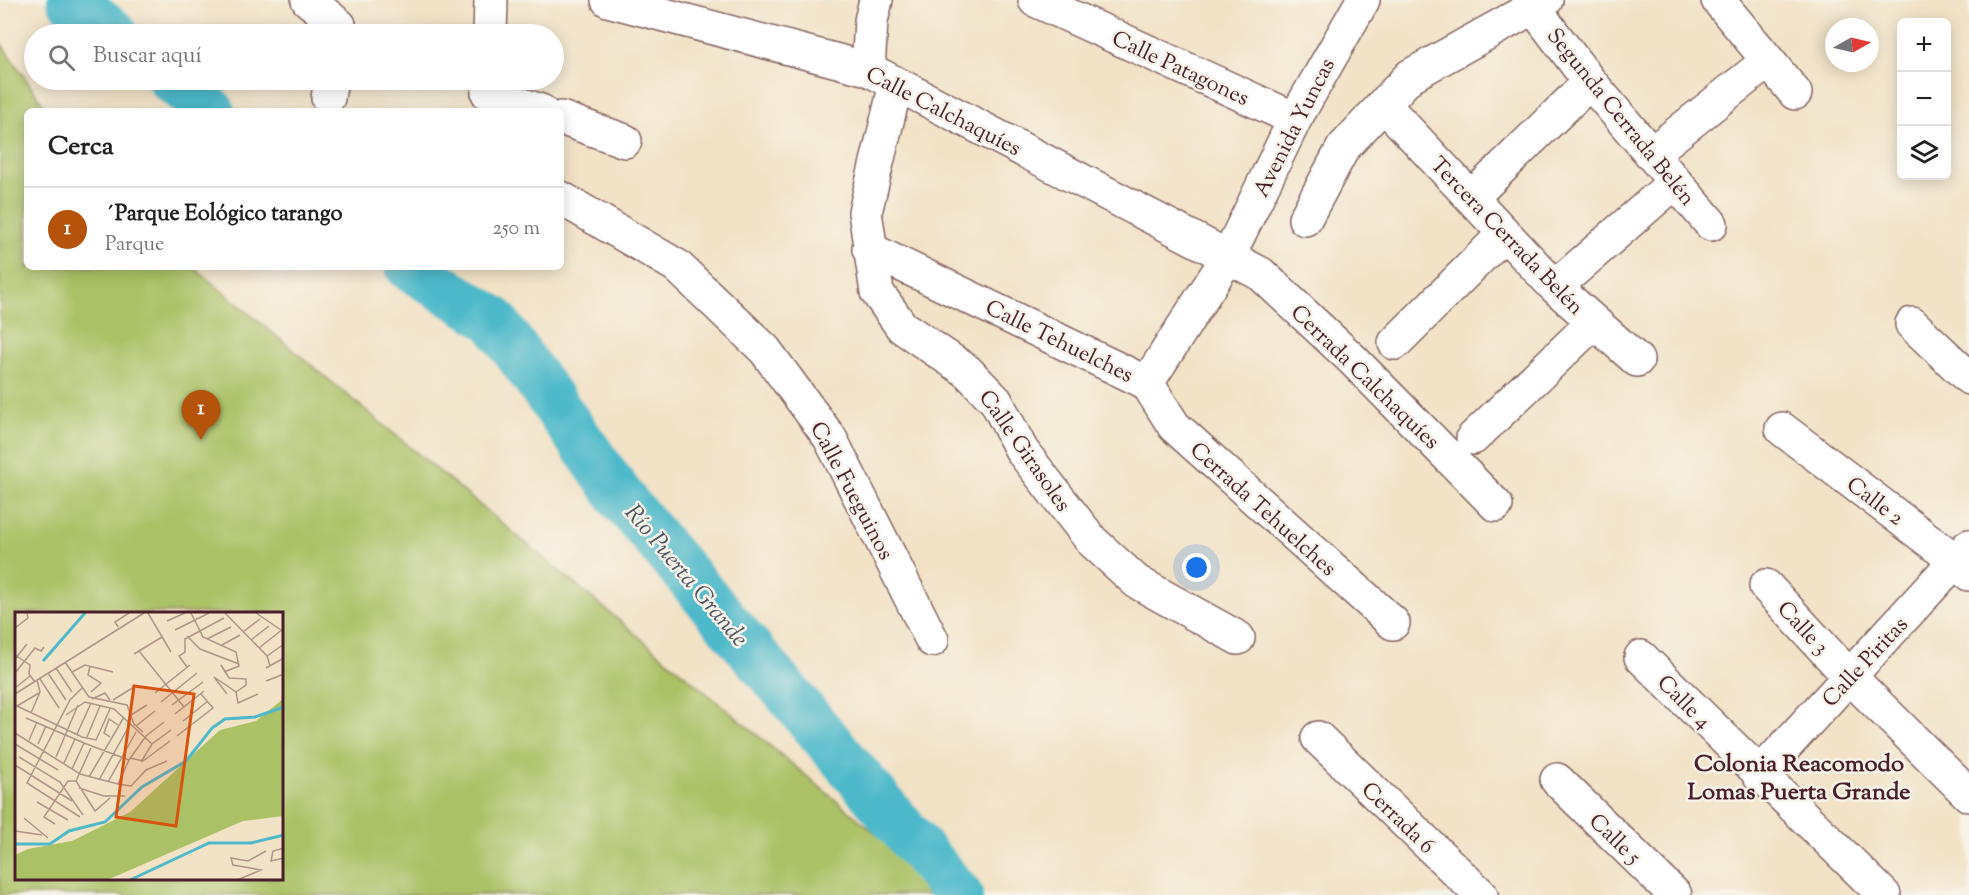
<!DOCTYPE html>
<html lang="es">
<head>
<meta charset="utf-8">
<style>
	:root { --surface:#fff; --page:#f2f2f2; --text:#202124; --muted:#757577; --line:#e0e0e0; --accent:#b45309 }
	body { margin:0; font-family:"Sorts Mill Goudy",serif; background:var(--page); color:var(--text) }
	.controls { position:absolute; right:18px; top:18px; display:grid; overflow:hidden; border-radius:9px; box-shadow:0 3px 15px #0003 }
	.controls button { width:54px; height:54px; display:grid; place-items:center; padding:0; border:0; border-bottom:2px solid var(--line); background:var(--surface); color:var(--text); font:30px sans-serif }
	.compass { position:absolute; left:1825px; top:18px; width:54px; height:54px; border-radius:50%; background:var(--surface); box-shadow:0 3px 15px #0003; rotate:82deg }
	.you { position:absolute; left:1197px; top:568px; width:21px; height:21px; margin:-15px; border:4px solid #fff; border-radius:50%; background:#1a73e8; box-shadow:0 0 0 9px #1a73e833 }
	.badge { display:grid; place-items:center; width:39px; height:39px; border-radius:50%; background:var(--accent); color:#fff; font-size:20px; font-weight:700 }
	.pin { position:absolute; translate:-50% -50px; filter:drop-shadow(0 2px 3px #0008) }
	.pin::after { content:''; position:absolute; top:32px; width:21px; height:18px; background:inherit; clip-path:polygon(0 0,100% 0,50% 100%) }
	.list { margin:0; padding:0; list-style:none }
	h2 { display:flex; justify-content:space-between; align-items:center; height:78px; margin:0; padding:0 24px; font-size:26px }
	h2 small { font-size:20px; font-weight:400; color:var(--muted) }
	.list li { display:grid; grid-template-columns:39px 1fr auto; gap:18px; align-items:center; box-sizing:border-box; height:84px; padding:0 24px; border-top:2px solid var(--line) }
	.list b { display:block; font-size:22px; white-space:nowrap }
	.list p { margin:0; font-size:20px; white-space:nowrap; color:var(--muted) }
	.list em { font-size:20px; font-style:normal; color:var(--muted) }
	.icon { flex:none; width:33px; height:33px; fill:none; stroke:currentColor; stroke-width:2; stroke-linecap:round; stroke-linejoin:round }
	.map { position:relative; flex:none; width:1969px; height:895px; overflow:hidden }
	.search { position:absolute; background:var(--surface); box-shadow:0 3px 15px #0003; left:24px; top:24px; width:540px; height:66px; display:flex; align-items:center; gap:15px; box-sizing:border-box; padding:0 21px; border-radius:33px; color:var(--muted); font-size:22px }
	.panel { position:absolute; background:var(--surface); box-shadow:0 3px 15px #0003; left:24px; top:108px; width:540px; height:162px; border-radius:9px }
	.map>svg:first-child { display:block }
</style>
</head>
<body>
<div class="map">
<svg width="1969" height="895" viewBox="0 0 1969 895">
	<rect width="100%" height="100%" fill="#f7f3e8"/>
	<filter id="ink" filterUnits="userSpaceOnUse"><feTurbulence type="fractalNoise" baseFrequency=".0167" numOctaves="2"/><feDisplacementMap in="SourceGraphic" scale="12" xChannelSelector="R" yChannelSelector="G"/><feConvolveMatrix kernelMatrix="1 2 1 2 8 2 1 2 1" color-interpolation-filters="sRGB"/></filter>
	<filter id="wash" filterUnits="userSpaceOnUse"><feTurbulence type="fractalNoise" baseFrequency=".008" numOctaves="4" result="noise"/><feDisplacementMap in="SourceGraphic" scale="24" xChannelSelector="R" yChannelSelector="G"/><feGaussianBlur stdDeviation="1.35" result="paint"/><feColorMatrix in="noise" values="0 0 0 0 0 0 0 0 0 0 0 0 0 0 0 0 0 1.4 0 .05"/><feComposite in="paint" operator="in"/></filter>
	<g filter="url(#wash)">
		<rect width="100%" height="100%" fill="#f2e2c6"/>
		<!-- green -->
		<path fill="#aac165" stroke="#7a7048" stroke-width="1.5" fill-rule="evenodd" d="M0,42L48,111H27V267H193L950,895H0ZM16,613H282V878H16Z"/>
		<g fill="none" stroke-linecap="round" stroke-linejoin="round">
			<!-- river -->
			<path stroke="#4eb9ca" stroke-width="48" d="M71,0L115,34
				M172,80L211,111
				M409,267L494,320L622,499L959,895"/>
		</g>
	</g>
	<g filter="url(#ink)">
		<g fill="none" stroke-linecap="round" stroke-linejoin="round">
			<!-- minor casing -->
			<g stroke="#856361" stroke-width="36">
				<path id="minor" d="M308,0L339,25L337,34
					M608,0L868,69L1261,274L1352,359L1496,505
					M1035,0L1295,119
					M1718,0L1795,93
					M1533,7L1590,82L1711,224
					M490,34L491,0
					M868,69L871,21L876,0
					M896,84L865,212L877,292L902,327L967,371L996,401L1022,451L1092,541L1137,582L1238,638
					M488,93L541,111
					M328,98L331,80
					M1383,104L1555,287L1637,360
					M561,118L625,141
					M1651,154L1768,61
					M1472,197L1590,82
					M561,198L677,266L765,350L830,438L932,640
					M1305,219L1343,148L1410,76L1546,0
					M869,249L1147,383
					M1555,287L1675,182
					M1912,324L1969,378
					M1395,343L1504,234
					M1147,383L1228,257L1295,119L1363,0
					M1147,383L1174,426L1393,623
					M1782,429L1956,561L1969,574
					M1473,438L1593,323
					M1766,586L1849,676L1969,795
					M1641,657L1884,895
					M1318,738L1481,895
					M1759,775L1969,546
					M1557,780L1675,895"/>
			</g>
			<!-- minor -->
			<use href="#minor" stroke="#fff" stroke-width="33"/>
		</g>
	</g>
	<g text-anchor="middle" stroke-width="5" stroke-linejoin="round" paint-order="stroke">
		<!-- street labels -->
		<g font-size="22" fill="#4a1f2b" stroke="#f7f3e8">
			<text transform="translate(1181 67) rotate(25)" y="8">Calle Patagones</text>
			<text transform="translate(944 110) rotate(27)" y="8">Calle Calchaquíes</text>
			<text transform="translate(1622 116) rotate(51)" y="8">Segunda Cerrada Belén</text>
			<text transform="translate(1293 127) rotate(-63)" y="8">Avenida Yuncas</text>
			<text transform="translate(1508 235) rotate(46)" y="8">Tercera Cerrada Belén</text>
			<text transform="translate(1060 340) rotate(26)" y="8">Calle Tehuelches</text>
			<text transform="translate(1366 376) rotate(44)" y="8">Cerrada Calchaquíes</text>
			<text transform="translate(1026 450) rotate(55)" y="8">Calle Girasoles</text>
			<text transform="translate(853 490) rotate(62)" y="8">Calle Fueguinos</text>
			<text transform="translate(1876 500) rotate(37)" y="8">Calle 2</text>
			<text transform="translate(1264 508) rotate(42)" y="8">Cerrada Tehuelches</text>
			<text transform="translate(1804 627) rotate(47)" y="8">Calle 3</text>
			<text transform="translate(1864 661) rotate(-47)" y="8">Calle Piritas</text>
			<text transform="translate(1685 701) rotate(45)" y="8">Calle 4</text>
			<text transform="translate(1399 817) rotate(44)" y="8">Cerrada 6</text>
			<text transform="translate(1616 838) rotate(44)" y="8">Calle 5</text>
		</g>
		<!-- water labels -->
		<g font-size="24" font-style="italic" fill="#4b5563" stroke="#f7f3e8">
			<text transform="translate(687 575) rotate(50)" y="8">Río Puerta Grande</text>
		</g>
		<!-- neighbourhood labels -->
		<g font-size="24" font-weight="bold" fill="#4a1f2b" stroke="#f7f3e8">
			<text x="1799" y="771">Colonia Reacomodo<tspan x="1799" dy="28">Lomas Puerta Grande</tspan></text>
		</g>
	</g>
	<!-- overview -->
	<g transform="translate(15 612)">
		<rect width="268" height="268" fill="#f2e2c6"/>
		<path d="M268,87V204L228,209L92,268H0V243L13,237L57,229L115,200L205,118L241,109Z" fill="#aac165"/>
		<path fill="none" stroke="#4eb9ca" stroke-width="3" d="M28,49L70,1M0,232H35L54,219L90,210L127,175L171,149L197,116L210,107L240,105L269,95M115,268L194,231H236L269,223"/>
		<path fill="none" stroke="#af9488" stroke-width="1.5" d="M133,1L156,40M176,1L188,25L221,40L224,54L209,60M210,1L252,44L255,54M241,1L269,20M152,9L170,1M103,15L100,10L114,1M0,16L13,6L12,1M160,18L194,1M228,20L245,7M172,24L185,37L224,52M192,27L216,15M236,28L254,14M207,33L225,23M244,36L268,17M124,39L169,95M119,42L147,25M0,43L15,53L14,62L20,70M252,44L269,32M0,47L12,32M50,50L74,85L112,93L119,112L128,120M206,53L214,66L231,67V73L221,80M75,54L73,63L86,71L76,80M172,55L164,44L170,40V27L209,6M41,56L57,80M251,56L269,46M57,60L70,53L98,60M0,61L20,36L26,39L29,35M33,61L51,88M25,67L44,96M251,69L269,62M0,76L15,64M140,81L175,53M0,82L129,1M212,82L199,65L221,80L223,91L243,82M77,87L90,81L95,88M98,88L119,75M146,90L182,61M0,93L67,125L81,128L95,97M157,93L188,70M2,94L24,81M16,101L25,80L22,68M160,102L189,79M51,103L70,90L99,97L137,132M116,103L132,93M11,106L69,131L57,157M168,109L193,89M121,114L140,99M0,121L65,162L103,172L116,174L131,158L152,149M62,122L76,91M162,124L198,96L186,82M72,125L85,94M95,125L89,121L94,107L103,113M14,128L22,110M69,131L114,148M0,132L43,158M23,132L31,114M4,145L45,170L68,203M41,145L63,93M115,146L128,149L155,129M126,150L137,132L156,118M49,151L60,127M0,153L57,189M74,165L109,105M84,168L114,114M61,169L80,199L95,186M61,169L76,136M93,170L121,120M103,172L114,148L131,124L149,110M64,176L89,184H110M22,190L53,208M65,205L12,171L55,88L67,76M9,206L33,226M40,212L29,205L53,169H61M0,219L27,223M269,236L258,239L256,249L269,246M222,268L246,258L218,253L216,246L233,249L251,239"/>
		<path fill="#d8530f" fill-opacity="0.15" stroke="#d8530f" stroke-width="3" d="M119,74L179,82L161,214L101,205Z"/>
		<rect width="268" height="268" fill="none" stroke="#4a1f2b" stroke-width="3"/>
	</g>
</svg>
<div class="controls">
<button>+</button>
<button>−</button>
<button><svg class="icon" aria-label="layers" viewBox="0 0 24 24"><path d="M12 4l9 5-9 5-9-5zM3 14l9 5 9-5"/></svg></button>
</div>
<svg class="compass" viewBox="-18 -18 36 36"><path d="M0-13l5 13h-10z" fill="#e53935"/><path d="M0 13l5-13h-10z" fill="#757577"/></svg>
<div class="you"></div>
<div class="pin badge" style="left:201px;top:440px">1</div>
<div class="search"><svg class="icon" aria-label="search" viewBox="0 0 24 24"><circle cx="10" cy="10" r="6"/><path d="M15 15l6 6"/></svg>Buscar aquí</div>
<section class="panel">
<h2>Cerca<small></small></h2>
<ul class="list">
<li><span class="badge">1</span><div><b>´Parque Eológico tarango</b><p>Parque</p></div><em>250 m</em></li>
</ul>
</section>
</div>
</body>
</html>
